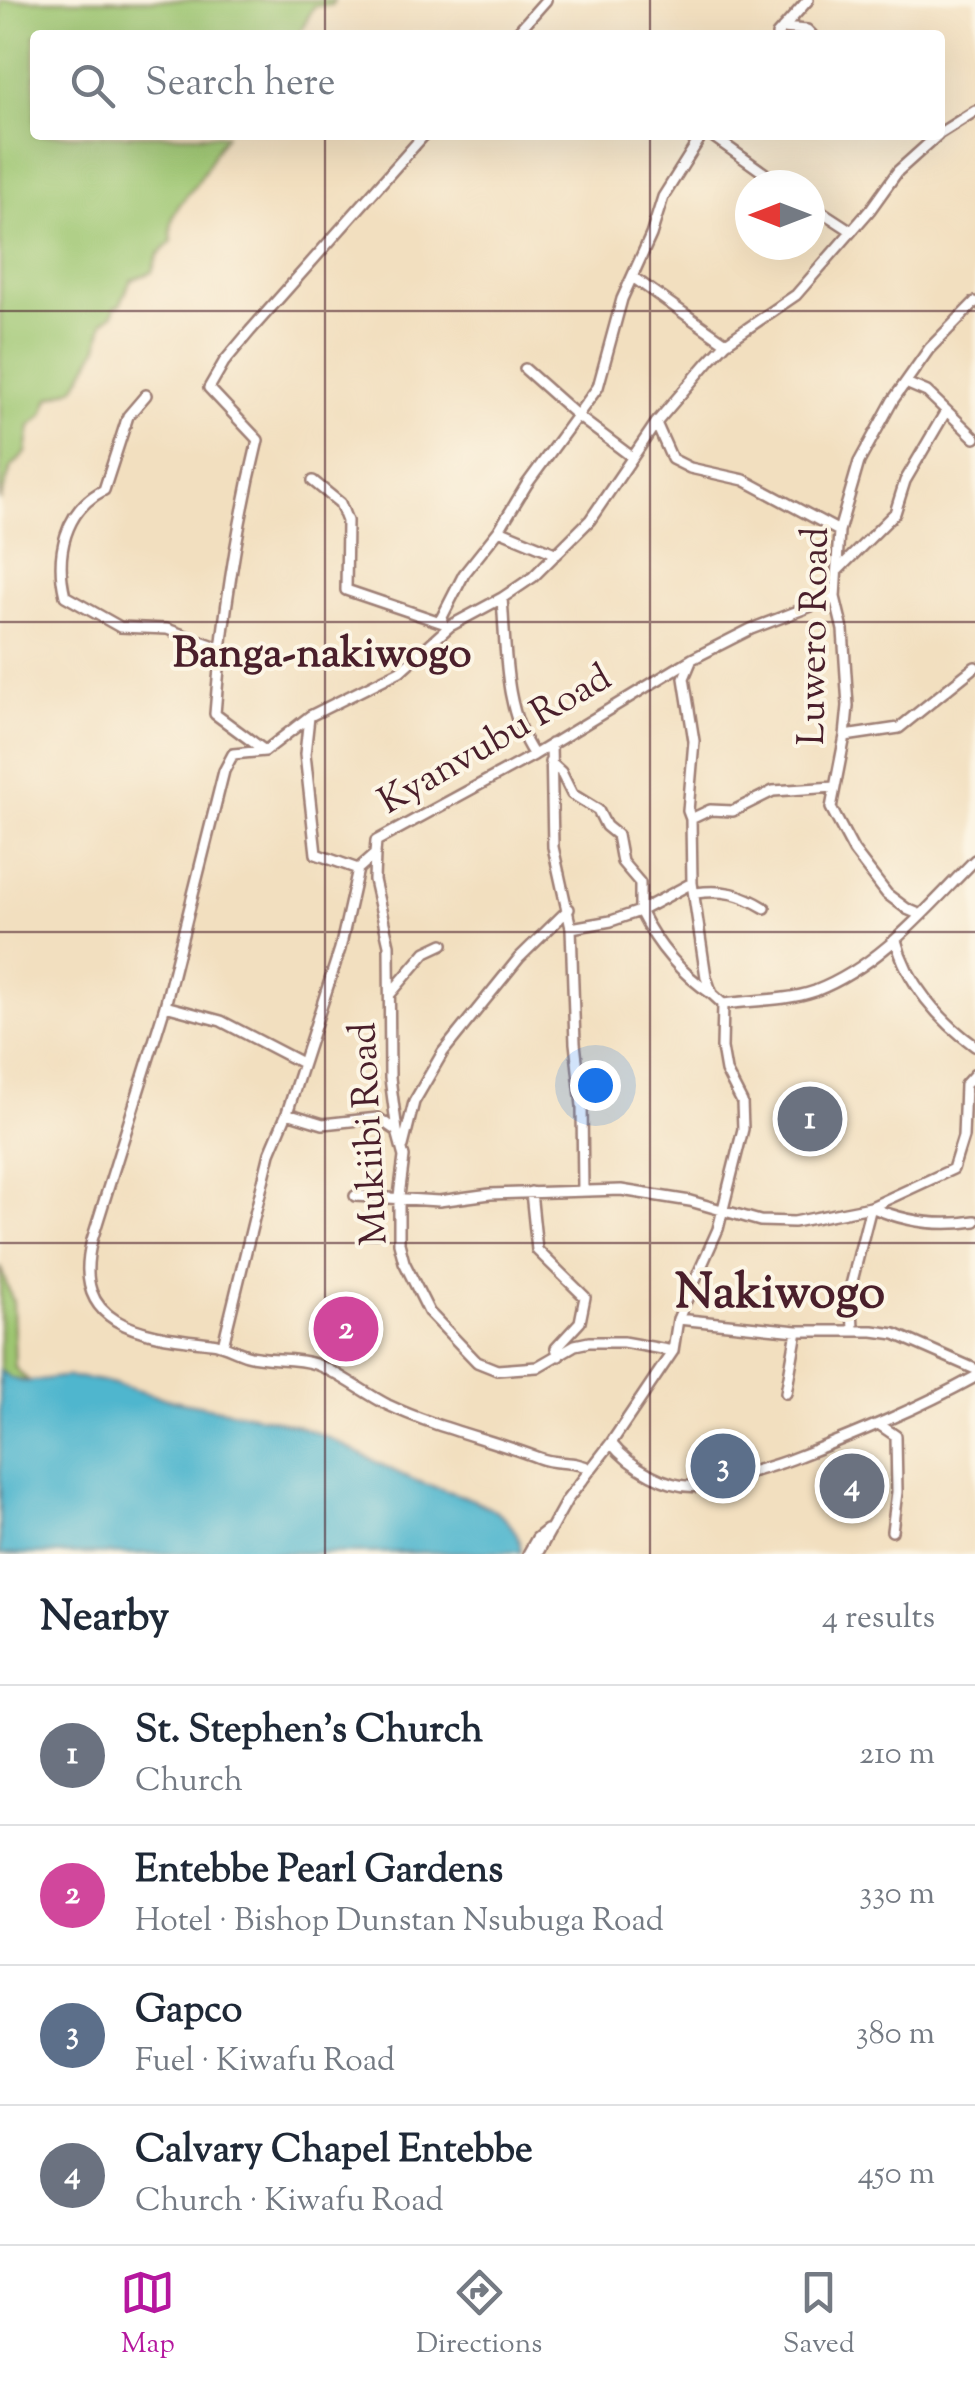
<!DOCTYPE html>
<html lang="en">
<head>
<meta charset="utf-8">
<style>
	:root { --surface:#fff; --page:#f2f2f3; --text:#1f2937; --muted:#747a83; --line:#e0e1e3; --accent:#b5179e }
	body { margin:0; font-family:"Sorts Mill Goudy",serif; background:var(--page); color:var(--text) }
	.compass { position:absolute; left:735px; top:170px; width:90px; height:90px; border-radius:50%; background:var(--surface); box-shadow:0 10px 40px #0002; rotate:270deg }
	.you { position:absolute; left:595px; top:1085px; width:35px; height:35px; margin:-25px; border:8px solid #fff; border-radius:50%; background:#1a73e8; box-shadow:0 0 0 15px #1a73e833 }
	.badge { display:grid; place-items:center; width:65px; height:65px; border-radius:50%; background:var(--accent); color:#fff; font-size:32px; font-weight:700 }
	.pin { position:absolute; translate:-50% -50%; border:5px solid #fff; box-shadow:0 2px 10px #0006 }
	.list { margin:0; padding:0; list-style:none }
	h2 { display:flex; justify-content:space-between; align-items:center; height:130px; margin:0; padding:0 40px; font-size:42px }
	h2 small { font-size:32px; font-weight:400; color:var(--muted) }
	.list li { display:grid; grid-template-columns:65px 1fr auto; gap:30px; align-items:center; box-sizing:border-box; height:140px; padding:0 40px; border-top:2px solid var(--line) }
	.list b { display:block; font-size:38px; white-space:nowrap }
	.list p { margin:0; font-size:32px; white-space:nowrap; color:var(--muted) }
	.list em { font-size:32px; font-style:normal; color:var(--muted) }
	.icon { flex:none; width:55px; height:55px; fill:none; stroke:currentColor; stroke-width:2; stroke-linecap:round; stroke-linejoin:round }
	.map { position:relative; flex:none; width:975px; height:1554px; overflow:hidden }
	.search { position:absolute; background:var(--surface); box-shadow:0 10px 40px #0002; left:30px; right:30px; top:30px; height:110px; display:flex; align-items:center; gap:25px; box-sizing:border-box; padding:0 35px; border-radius:10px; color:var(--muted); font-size:38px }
	.sheet { height:690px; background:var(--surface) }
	nav { display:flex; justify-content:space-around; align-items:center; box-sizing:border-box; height:140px; border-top:2px solid var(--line); background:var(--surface); font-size:28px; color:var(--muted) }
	nav a { display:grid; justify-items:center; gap:5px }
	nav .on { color:var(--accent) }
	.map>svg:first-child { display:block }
</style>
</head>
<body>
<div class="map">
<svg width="975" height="1554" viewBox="0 0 975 1554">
	<rect width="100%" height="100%" fill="#fcf5e5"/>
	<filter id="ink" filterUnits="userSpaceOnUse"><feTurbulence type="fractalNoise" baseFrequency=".01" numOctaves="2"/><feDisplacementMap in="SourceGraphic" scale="20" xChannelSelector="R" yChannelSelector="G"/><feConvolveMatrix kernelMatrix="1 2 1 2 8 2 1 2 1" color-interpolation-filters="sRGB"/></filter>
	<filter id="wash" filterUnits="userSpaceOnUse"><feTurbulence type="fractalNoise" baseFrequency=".0048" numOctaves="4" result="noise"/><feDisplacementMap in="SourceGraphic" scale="40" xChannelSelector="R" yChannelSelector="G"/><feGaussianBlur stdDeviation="2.25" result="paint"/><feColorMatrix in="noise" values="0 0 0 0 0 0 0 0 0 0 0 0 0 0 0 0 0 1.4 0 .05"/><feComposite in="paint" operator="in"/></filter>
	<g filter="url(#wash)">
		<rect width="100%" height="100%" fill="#f2dfbf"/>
		<!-- green -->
		<path fill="#9dc671" stroke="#74724e" stroke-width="2.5" d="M0,0H334L332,5L314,6L299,35H35V135H226C216,148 210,162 201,177C185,202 167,208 172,241L158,255L152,272L131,280L120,305L115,306L113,314L103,322L98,347L75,388L49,398L43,415L30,426L26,453L11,468L0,501Z
			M0,1266L13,1302L15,1368L29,1381L7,1379L0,1370Z"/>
		<!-- water -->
		<path fill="#50b6ce" stroke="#4d6a7c" stroke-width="2.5" d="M0,1370C19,1390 39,1378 63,1377C75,1376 89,1379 101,1381C124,1385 146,1394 168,1399C208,1408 249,1413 288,1423C330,1434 368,1460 407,1477C445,1495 517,1499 521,1552L0,1554Z"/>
	</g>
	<g filter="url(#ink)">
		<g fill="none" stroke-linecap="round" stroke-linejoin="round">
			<!-- minor casing -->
			<g stroke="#9e7f75" stroke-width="14">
				<path id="minor" d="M783,28L807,30L812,35
					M515,35L546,0
					M777,35L808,0
					M940,133L975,111
					M711,135L781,185
					M810,204L850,230
					M634,278L726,343
					M525,369L579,417L632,457
					M906,383L927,392L975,438
					M146,395L128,416L104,490C64,510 55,556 65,596L120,627L167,629L220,648
					M656,423L672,459L690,468L744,480L839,531
					M313,481L340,503L347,521L346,590L443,623
					M499,530L557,554
					M837,571L895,513L905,481L946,411
					M502,598C506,650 504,711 534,755
					M440,621L464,574L499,530L527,484L598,387L622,299L651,235L663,197L702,135
					M692,659L684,678L694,741L688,811L691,819L692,883L706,977L712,994L723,1004
					M309,717L305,754L316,854L358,869
					M845,736L899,728L975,667
					M551,744L553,847L571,928L575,1043L582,1106L583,1191
					M265,751L215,714C222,621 236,530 258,440L209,388L224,362L250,331L424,135
					M550,762L561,772L572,794L598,810L606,826L617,835L622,862L640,883V911L611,921L571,928
					M691,819L710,810L733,811L773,791L835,787
					M375,854L374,880L389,945L390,1078L397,1131L404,1157L399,1196V1243L404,1262L429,1312L477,1362L497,1370L537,1367L575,1345L589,1342H623L673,1351
					M692,883L640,911C657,945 680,973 712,994
					M696,893C723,889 742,894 765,908
					M921,915L907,909L887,894L854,851L831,808L845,736L848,706L843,630L835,597L839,531L859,462L893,400L929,349L975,302
					M896,940C906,982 940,1021 975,1046
					M391,993L426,952L443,944
					M165,1006L221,1021L302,1063
					M287,1113L323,1124L378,1118L397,1131
					M403,1146L414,1102L443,1052L519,958L569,909
					M531,1192L537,1250L585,1297L580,1322L556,1348L559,1356
					M355,1196L439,1201L490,1194L621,1190L690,1201L760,1221L794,1222L871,1207L953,1169L963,1137L965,1085L975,1074
					M678,1319L797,1331H873L895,1334L975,1369
					M853,1329L851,1285L871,1207C905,1222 938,1227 975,1221
					M340,1339L344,1341L339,1351L335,1349Z
					M223,1345L270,1153L287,1113L340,949L358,869L375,854L376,841L534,755L692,659L751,629L835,597
					M786,1393L797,1331
					M880,1425L896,1436L897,1492L892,1531
					M611,1443C630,1467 669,1490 700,1486C732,1476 766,1470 797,1457C858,1433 917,1409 975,1377
					M590,1469C576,1460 556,1465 539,1458C489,1439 437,1428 388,1405C364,1393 340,1373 315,1364C294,1357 268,1361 247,1355C234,1351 224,1344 211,1343C146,1335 69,1329 92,1240L165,1006L224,771L233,754L265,751L310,716L400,671L450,626L502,598L533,577L590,520L656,423L709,361L726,343L796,295L870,210L898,171L938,135
					M528,1554L537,1538L547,1530
					M537,1554L567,1500L611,1443L673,1351L678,1319L718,1229L743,1129L742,1102L726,1071L722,1048L723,1004C753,1000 786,1001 815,991C880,966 927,908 975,860"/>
			</g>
			<!-- minor -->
			<use href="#minor" stroke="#fff" stroke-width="9"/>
		</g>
	</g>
	<!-- grid -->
	<path fill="none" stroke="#4a1f2b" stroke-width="2.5" stroke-opacity="0.55" d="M325,0V35M650,0V35M325,135V1554M650,135V1554M0,311H975M0,622H975M0,932H975M0,1243H975"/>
	<g text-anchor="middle" stroke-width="8" stroke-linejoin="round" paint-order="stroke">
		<!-- street labels -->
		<g font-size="38" fill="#4a1f2b" stroke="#fcf5e5">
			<text transform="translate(812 636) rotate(-89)" y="13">Luwero Road</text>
			<text transform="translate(494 738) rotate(-30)" y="13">Kyanvubu Road</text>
			<text transform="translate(367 1134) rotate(-93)" y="13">Mukiibi Road</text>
		</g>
		<!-- quarter labels -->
		<g font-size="42" font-weight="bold" fill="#4a1f2b" stroke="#fcf5e5">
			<text x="322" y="666">Banga-nakiwogo</text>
		</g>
		<!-- district labels -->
		<g font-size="48" font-weight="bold" fill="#4a1f2b" stroke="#fcf5e5">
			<text x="780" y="1307">Nakiwogo</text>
		</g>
	</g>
</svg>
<svg class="compass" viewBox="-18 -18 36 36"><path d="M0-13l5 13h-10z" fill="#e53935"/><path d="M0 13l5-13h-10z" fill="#747a83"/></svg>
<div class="you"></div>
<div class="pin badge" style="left:810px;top:1119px;background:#6b7280">1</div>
<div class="pin badge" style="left:346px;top:1329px;background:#d1479c">2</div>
<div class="pin badge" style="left:723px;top:1466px;background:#5c6f8a">3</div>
<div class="pin badge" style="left:852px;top:1486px;background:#6b7280">4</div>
<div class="search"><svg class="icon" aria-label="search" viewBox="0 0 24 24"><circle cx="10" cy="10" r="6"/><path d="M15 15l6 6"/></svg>Search here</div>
</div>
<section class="sheet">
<h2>Nearby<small>4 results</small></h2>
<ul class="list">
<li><span class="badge" style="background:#6b7280">1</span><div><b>St. Stephen's Church</b><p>Church</p></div><em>210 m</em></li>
<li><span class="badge" style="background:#d1479c">2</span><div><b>Entebbe Pearl Gardens</b><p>Hotel · Bishop Dunstan Nsubuga Road</p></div><em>330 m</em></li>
<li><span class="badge" style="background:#5c6f8a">3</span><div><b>Gapco</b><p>Fuel · Kiwafu Road</p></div><em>380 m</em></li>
<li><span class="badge" style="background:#6b7280">4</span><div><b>Calvary Chapel Entebbe</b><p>Church · Kiwafu Road</p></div><em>450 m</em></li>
</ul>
</section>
<nav>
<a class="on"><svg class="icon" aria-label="map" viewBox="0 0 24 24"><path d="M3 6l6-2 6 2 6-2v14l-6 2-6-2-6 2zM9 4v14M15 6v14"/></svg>Map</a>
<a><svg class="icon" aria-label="directions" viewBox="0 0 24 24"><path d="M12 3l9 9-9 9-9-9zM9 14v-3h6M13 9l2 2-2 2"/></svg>Directions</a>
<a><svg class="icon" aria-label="saved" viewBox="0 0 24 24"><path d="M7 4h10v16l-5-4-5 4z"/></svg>Saved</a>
</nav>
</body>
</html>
